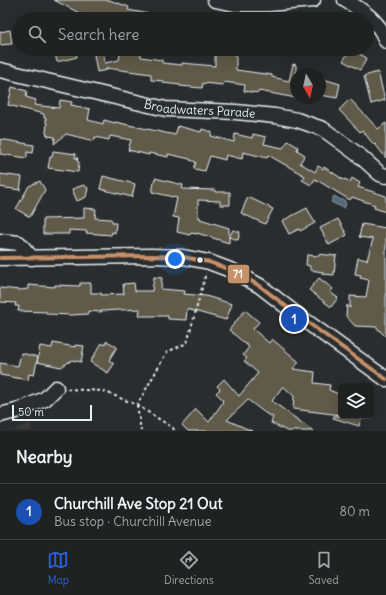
<!DOCTYPE html>
<html lang="en">
<head>
<meta charset="utf-8">
<style>
	:root { --surface:#202222; --page:#282a2a; --text:#f1f3f6; --muted:#a2a4a5; --line:#3d3f40; --accent:#2563eb }
	body { margin:0; font-family:Delius,sans-serif; background:var(--page); color:var(--text) }
	.controls { position:absolute; right:12px; bottom:12px; display:grid; overflow:hidden; border-radius:6px; box-shadow:0 4px 16px #0002 }
	.controls button { width:36px; height:36px; display:grid; place-items:center; padding:0; border:0; border-bottom:1px solid var(--line); background:var(--surface); color:var(--text); font:20px sans-serif }
	.compass { position:absolute; left:290px; top:68px; width:36px; height:36px; border-radius:50%; background:var(--surface); box-shadow:0 4px 16px #0002; rotate:171deg }
	.scale { position:absolute; left:12px; bottom:10px; width:80px; box-sizing:border-box; padding-left:4px; border:2px solid #e8f1f8; border-top:0; font-size:11px; line-height:14px; white-space:nowrap; color:#e8f1f8; -webkit-text-stroke:3px #2a2d2e; paint-order:stroke }
	.you { position:absolute; left:175px; top:259px; width:14px; height:14px; margin:-10px; border:3px solid #fff; border-radius:50%; background:#1a73e8; box-shadow:0 0 0 6px #1a73e833 }
	.badge { display:grid; place-items:center; width:26px; height:26px; border-radius:50%; background:var(--accent); color:#fff; font-size:13px; font-weight:700 }
	.pin { position:absolute; translate:-50% -50%; border:2px solid #fff; box-shadow:0 1px 4px #0006 }
	.list { margin:0; padding:0; list-style:none }
	h2 { display:flex; justify-content:space-between; align-items:center; height:52px; margin:0; padding:0 16px; font-size:17px }
	h2 small { font-size:13px; font-weight:400; color:var(--muted) }
	.list li { display:grid; grid-template-columns:26px 1fr auto; gap:12px; align-items:center; box-sizing:border-box; height:56px; padding:0 16px; border-top:1px solid var(--line) }
	.list b { display:block; font-size:15px; white-space:nowrap }
	.list p { margin:0; font-size:13px; white-space:nowrap; color:var(--muted) }
	.list em { font-size:13px; font-style:normal; color:var(--muted) }
	.icon { flex:none; width:22px; height:22px; fill:none; stroke:currentColor; stroke-width:2; stroke-linecap:round; stroke-linejoin:round }
	.map { position:relative; flex:none; width:386px; height:431px; overflow:hidden }
	.search { position:absolute; background:var(--surface); box-shadow:0 4px 16px #0002; left:12px; right:12px; top:12px; height:44px; display:flex; align-items:center; gap:10px; box-sizing:border-box; padding:0 14px; border-radius:22px; color:var(--muted); font-size:15px }
	.sheet { height:108px; background:var(--surface) }
	nav { display:flex; justify-content:space-around; align-items:center; box-sizing:border-box; height:56px; border-top:1px solid var(--line); background:var(--surface); font-size:11px; color:var(--muted) }
	nav a { display:grid; justify-items:center; gap:2px }
	nav .on { color:var(--accent) }
	.map>svg:first-child { display:block }
</style>
</head>
<body>
<div class="map">
<svg width="386" height="431" viewBox="0 0 386 431">
	<rect width="100%" height="100%" fill="#2a2d2e"/>
	<filter id="ink" filterUnits="userSpaceOnUse"><feTurbulence type="fractalNoise" baseFrequency=".025" numOctaves="2"/><feDisplacementMap in="SourceGraphic" scale="8" xChannelSelector="R" yChannelSelector="G"/><feConvolveMatrix kernelMatrix="1 2 1 2 8 2 1 2 1" color-interpolation-filters="sRGB"/></filter>
	<g filter="url(#ink)">
		<!-- built -->
		<path fill="#3a3a36" d="M30,423L32,431H12Z"/>
		<!-- water -->
		<path fill="#526876" stroke="#8e9faa" d="M334,196L341,200H344L346,204L344,208L331,202Z"/>
		<!-- building -->
		<path fill="#615a4a" stroke="#e8f1f8" d="M54,0H109L129,7L128,10L155,15V19H91Z
			M10,30L12,44L0,45V32Z
			M54,49H75L77,57L57,62Z
			M93,49H103L105,63L119,60L121,49H129L141,51V57L162,60V63L182,65V63L215,66V49H236V70L272,75V77L289,81L293,64L296,65V98L259,91L258,93L244,91L245,85L224,82L223,85L203,83L202,88L180,86V85L163,83V81L151,80V74L106,68L107,70L97,72Z
			M350,49L367,58L360,70L343,61Z
			M378,72L385,100L371,104L364,76Z
			M320,78L340,84L337,98L320,95Z
			M12,87L27,91L26,97L36,100L34,105L59,108L60,100L72,102L71,105L90,109L88,120L103,124L104,120L115,123V122L175,135L178,126L201,132L202,129L212,132L211,136L234,142L235,134L252,138L253,134L266,137L264,144L283,148L288,141L298,147L297,150L305,155L300,163L315,172L318,166L323,169L324,167L344,180L345,179L350,182L352,178L360,183L358,187L386,196V212L374,208L375,205L352,197L350,200L315,179L311,185L302,180L305,176L268,155L267,158L243,152L242,159L226,155L225,160L210,156L205,171L194,169L196,162L190,160V159L168,154V157L149,153V155L128,150L131,140L110,136L109,140L95,137L94,141L66,134L54,144L55,137L48,136L46,133L47,123H46V118H44V114L8,105Z
			M350,99L378,129L386,123V158L375,144L374,145L362,130L360,132L339,110Z
			M0,139L34,145L33,153L27,152V158L0,154Z
			M53,151L76,154L75,158H78L77,161L79,162L78,172L48,168L50,157H52Z
			M0,174L22,177L20,190L0,187Z
			M103,176L135,184L132,197L100,189Z
			M155,178L183,185L182,189L215,190V192H230V205H220V201L198,200V217H200V219L229,228V243L197,233V234L191,233L190,235L177,232L179,218L173,217L177,198L152,192Z
			M40,181L45,190L30,217L16,209L29,186Z
			M84,185L88,188L86,197L77,201L72,189Z
			M248,197L273,209L265,224L241,213Z
			M84,208L96,209L95,218L111,219L113,223H116L115,233L112,232L111,235L86,233L87,231L69,230V234H43V219L84,218Z
			M307,208L315,223L300,231L299,229L289,234L282,221Z
			M338,219L347,235L329,245L320,228Z
			M362,224L386,228V337L378,329L377,327L355,326L346,316L347,305L350,308V296L366,297L369,280L360,278L361,275L355,274L358,258L367,260L373,239L359,237Z
			M233,230L240,232L238,240L229,237Z
			M319,254L336,256V255L334,275L322,274L323,272L310,270V266L306,265L307,255L319,256Z
			M154,277L162,278L161,289L185,291L184,294L206,296L232,304L226,320L187,309L186,320L168,319V316H139L140,309L101,311V312L88,311V314L71,315L47,314V312L18,311L19,306H15L16,303L0,302V288L20,290L28,289V285L55,287V285L80,286V283H91V293H101V295L124,294L123,284L134,283L135,291H152Z
			M319,278L333,289L330,292L338,298L331,307L309,290Z
			M245,310L259,322L253,329L269,343L272,339L299,362L293,369L315,372L314,383L330,385L329,390L341,395V415L293,409L294,396L283,386L272,401L313,431H287L271,423L273,417L265,413L248,400L227,420L252,431H188L182,425L196,409L209,422L223,402L222,401L223,400L216,393L220,389L217,386L224,379L239,396L258,373L244,361L247,358L243,355L249,347L229,330Z
			M107,341L117,347L109,360L114,364L108,373L90,362L102,343L104,345Z
			M53,343L75,347V345L84,346L81,362L72,360L61,367L37,362L40,346L52,348Z
			M21,353L38,357L34,375L29,374L28,380L0,375V363L18,366Z
			M334,416H362L359,426L333,418Z"/>
		<g fill="none" stroke-linecap="round" stroke-linejoin="round">
			<!-- minor casing -->
			<g stroke="#e8f1f8" stroke-width="17">
				<g id="minor">
					<path d="M215,0L235,4H268L313,0"/>
					<path d="M345,0C362,10 380,22 386,41"/>
					<path id="s1" d="M0,70L166,109L236,112L275,116L297,120L323,129L360,156L380,174L386,176"/>
					<path d="M0,241L19,243L32,258"/>
					<path d="M0,258L151,256L183,257L209,262L233,271L260,286L296,314L386,379"/>
					<path d="M0,415L16,411L45,399L56,388"/>
				</g>
			</g>
			<!-- path -->
			<path stroke="#e8f1f8" stroke-width="2" stroke-dasharray="3 3" stroke-linecap="butt" d="M67,389L103,391L137,405L167,352L187,343L206,273
				M137,405L173,428L175,431
				M137,405L141,431"/>
			<!-- minor -->
			<use href="#minor" stroke="#2a2d2e" stroke-width="14"/>
			<!-- bus-1 casing -->
			<g stroke="#2a2d2e" stroke-width="7">
				<path id="bus-1" d="M0,258L151,256L183,257L209,262L233,271L260,286L296,314L386,379"/>
			</g>
			<!-- bus-1 -->
			<use href="#bus-1" stroke="#c7916a" stroke-width="4"/>
		</g>
	</g>
	<!-- markers -->
	<circle fill="#e8f1f8" stroke="#2a2d2e" stroke-width="1.5" cx="200" cy="260" r="3.5"/>
	<g text-anchor="middle" stroke-width="3.5" stroke-linejoin="round" paint-order="stroke">
		<!-- street labels -->
		<g font-size="12" fill="#e8f1f8" stroke="#2a2d2e">
			<text dy="4" stroke="none"><textPath href="#s1" startOffset="204">Broadwaters Parade</textPath></text>
		</g>
	</g>
	<rect stroke="#2a2d2e" stroke-width="1.5" x="227" y="264" width="23" height="20" rx="4" fill="#c7916a"/>
	<g font-size="11" text-anchor="middle" font-weight="bold" fill="#fff">
		<text x="238" y="278">71</text>
	</g>
</svg>
<div class="controls">
<button><svg class="icon" aria-label="layers" viewBox="0 0 24 24"><path d="M12 4l9 5-9 5-9-5zM3 14l9 5 9-5"/></svg></button>
</div>
<svg class="compass" viewBox="-18 -18 36 36"><path d="M0-13l5 13h-10z" fill="#e53935"/><path d="M0 13l5-13h-10z" fill="#a2a4a5"/></svg>
<div class="scale">50 m</div>
<div class="you"></div>
<div class="pin badge" style="left:294px;top:319px;background:#1a4fb4">1</div>
<div class="search"><svg class="icon" aria-label="search" viewBox="0 0 24 24"><circle cx="10" cy="10" r="6"/><path d="M15 15l6 6"/></svg>Search here</div>
</div>
<section class="sheet">
<h2>Nearby<small></small></h2>
<ul class="list">
<li><span class="badge" style="background:#1a4fb4">1</span><div><b>Churchill Ave Stop 21 Out</b><p>Bus stop · Churchill Avenue</p></div><em>80 m</em></li>
</ul>
</section>
<nav>
<a class="on"><svg class="icon" aria-label="map" viewBox="0 0 24 24"><path d="M3 6l6-2 6 2 6-2v14l-6 2-6-2-6 2zM9 4v14M15 6v14"/></svg>Map</a>
<a><svg class="icon" aria-label="directions" viewBox="0 0 24 24"><path d="M12 3l9 9-9 9-9-9zM9 14v-3h6M13 9l2 2-2 2"/></svg>Directions</a>
<a><svg class="icon" aria-label="saved" viewBox="0 0 24 24"><path d="M7 4h10v16l-5-4-5 4z"/></svg>Saved</a>
</nav>
</body>
</html>
